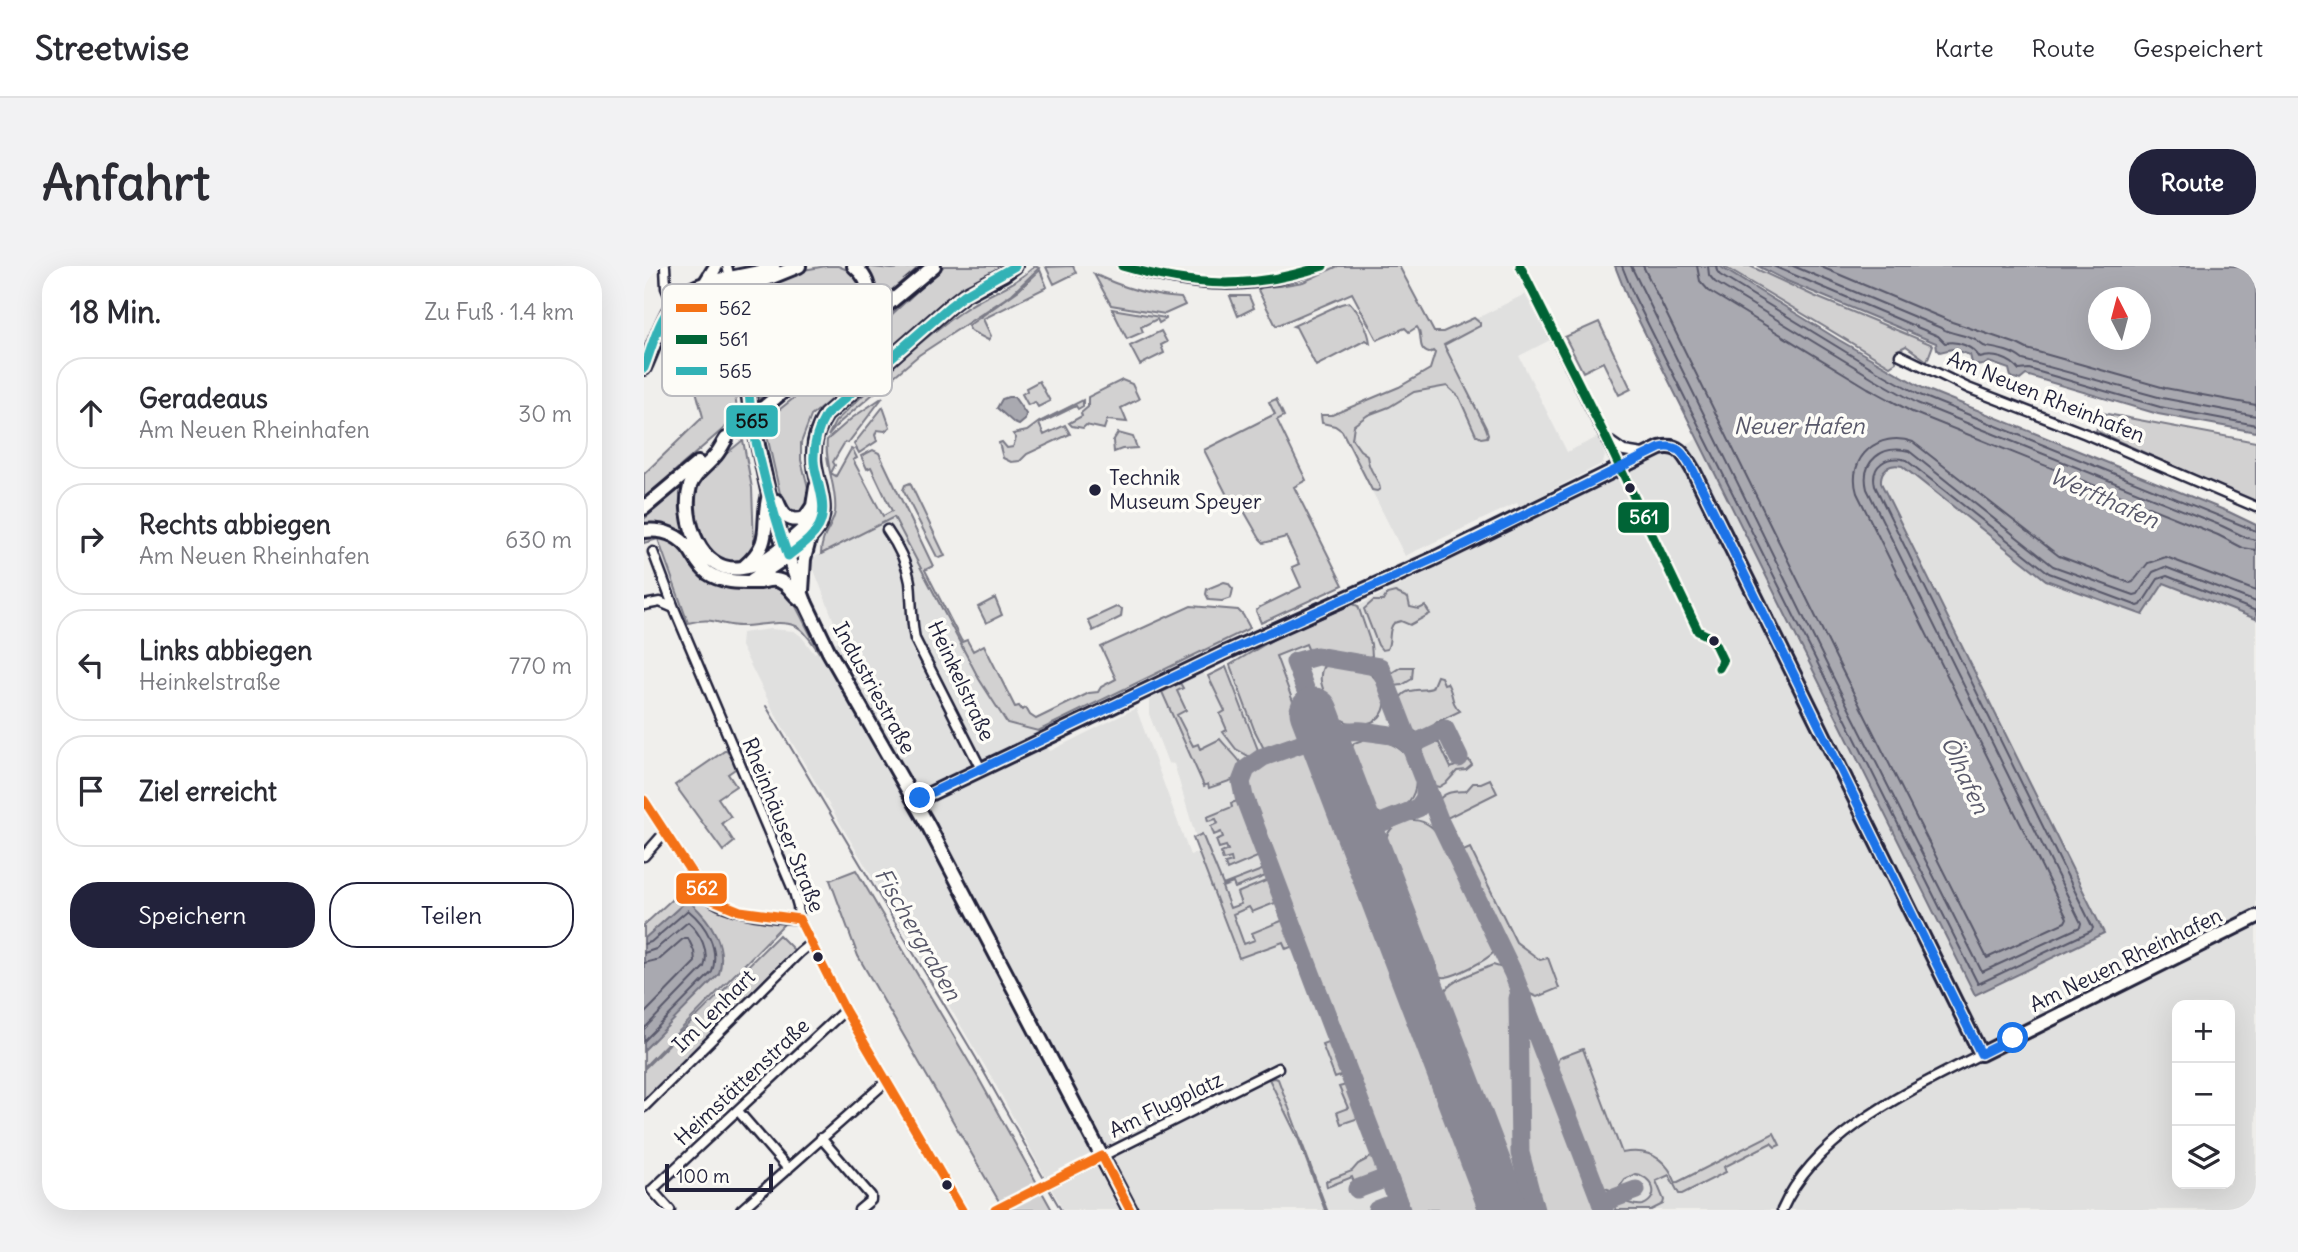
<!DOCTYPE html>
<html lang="de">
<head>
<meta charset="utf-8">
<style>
	:root { --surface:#fff; --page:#f2f2f3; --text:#2b2b33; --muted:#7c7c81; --line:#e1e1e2; --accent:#22223b }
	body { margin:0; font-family:Delius,sans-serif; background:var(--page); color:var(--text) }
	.controls { position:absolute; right:21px; bottom:21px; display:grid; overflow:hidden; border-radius:14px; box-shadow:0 7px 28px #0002 }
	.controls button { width:63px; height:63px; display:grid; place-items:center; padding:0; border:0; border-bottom:2px solid var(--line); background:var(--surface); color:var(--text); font:35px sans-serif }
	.compass { position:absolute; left:1444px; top:21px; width:63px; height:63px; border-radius:50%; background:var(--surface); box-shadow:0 7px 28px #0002; rotate:354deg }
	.scale { position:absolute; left:21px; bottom:18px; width:108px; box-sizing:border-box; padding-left:7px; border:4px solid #22223b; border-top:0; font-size:19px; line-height:24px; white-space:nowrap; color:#22223b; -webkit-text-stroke:5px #fdfcf7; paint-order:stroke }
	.stop { position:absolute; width:21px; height:21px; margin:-16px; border:5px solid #1a73e8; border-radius:50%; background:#fff }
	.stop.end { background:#1a73e8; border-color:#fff; box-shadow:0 2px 7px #0008 }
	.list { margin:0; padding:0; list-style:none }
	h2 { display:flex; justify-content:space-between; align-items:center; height:91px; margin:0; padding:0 28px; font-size:30px }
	h2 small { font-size:23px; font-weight:400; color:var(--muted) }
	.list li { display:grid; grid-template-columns:46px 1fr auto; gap:21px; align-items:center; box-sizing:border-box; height:112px; margin:0 14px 14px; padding:0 14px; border:2px solid var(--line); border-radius:28px }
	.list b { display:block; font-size:26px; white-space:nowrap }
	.list p { margin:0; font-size:23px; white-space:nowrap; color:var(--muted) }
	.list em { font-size:23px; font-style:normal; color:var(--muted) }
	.actions { display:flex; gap:14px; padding:21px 28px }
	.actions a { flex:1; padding:16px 0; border:2px solid var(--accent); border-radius:28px; text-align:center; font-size:24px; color:var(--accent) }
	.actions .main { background:var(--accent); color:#fff }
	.icon { flex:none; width:38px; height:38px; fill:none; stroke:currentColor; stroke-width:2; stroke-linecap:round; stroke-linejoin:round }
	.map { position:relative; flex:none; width:1612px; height:944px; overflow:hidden; border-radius:28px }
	header { display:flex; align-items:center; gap:42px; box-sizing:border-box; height:98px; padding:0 35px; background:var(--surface); border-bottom:2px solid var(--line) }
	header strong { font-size:33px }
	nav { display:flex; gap:38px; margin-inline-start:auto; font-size:24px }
	.intro { display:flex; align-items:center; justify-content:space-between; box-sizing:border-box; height:168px; padding:0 42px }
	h1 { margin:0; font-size:49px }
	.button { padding:18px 32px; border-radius:28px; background:var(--accent); color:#fff; font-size:24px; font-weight:700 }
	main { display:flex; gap:42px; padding:0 42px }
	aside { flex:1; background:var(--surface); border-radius:28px; box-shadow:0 7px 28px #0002 }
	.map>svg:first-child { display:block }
</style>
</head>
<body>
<header>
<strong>Streetwise</strong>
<nav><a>Karte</a><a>Route</a><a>Gespeichert</a></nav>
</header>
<div class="intro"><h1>Anfahrt</h1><a class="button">Route</a></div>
<main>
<aside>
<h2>18 Min.<small>Zu Fuß · 1.4 km</small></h2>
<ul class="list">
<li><svg class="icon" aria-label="ahead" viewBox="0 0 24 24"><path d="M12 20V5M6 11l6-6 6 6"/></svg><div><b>Geradeaus</b><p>Am Neuen Rheinhafen</p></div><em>30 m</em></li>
<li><svg class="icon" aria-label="right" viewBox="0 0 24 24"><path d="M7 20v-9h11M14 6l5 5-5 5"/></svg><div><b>Rechts abbiegen</b><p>Am Neuen Rheinhafen</p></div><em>630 m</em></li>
<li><svg class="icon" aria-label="left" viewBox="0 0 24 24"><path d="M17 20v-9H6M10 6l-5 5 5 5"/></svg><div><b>Links abbiegen</b><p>Heinkelstraße</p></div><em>770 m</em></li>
<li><svg class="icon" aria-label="arrive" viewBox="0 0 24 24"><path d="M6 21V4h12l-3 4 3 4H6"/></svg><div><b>Ziel erreicht</b></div></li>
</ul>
<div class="actions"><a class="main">Speichern</a><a>Teilen</a></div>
</aside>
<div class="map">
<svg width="1612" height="944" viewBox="0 0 1612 944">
	<rect width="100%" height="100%" fill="#f0efec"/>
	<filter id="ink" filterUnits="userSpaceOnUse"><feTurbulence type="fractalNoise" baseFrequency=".0143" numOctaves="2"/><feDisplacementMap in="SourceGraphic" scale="14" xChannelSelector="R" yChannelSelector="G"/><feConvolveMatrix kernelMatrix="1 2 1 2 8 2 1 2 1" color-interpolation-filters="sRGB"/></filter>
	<g filter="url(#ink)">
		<!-- built -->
		<path fill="#e0e0df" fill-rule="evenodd" d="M881,28L906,74L875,90L923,186L954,171L961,190L959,197L875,241L873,237L761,290L692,154L803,100L790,74Z
			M1055,172L1174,416L1332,729L1460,667L1237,217L1239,204L1247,199L1258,200L1402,314L1520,317L1612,353V944H419L348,812L131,448L97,380L98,367L126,363L150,365L157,370L170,387L197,374L169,301L168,292L250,251L335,413L363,457L394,465L406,485L492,442L546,589L556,585L530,498L524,497L505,448V434L559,406L562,411L664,361L716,339ZM1533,739H1586V918H1533Z"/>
		<!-- green -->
		<path fill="#d2d1d1" stroke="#7a7a86" stroke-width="2" d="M182,0H194L211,7L220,20L219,40L210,52L184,78L115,133L105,47L113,22L154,5Z
			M218,0L248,3L276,0L228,41C228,25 230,12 218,0Z
			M300,0H361L314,24L245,86L167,150L157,177V194L166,229L165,236L159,245L155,246L143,245L137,232L120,156L227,70L243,53Z
			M391,0L395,2L368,28L275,89L195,157L184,170L191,156C232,117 272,77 318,45C343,27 368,22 391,0Z
			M429,0L432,7L410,18L402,1Z
			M694,0H755L790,66H799L830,52L836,57V60L800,79L842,162L844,168L843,171L837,172L832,169L815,131L803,120L770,126L745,141L724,149L710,159L708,173L716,184L723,189C724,206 734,210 736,223L733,225L728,224L698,165L691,160L678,157L677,149H688L755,121L786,103L791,87L789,85L785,87C772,83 780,70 773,61L765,66L761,62L733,74L708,27L632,60L614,24L618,21L635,20L659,16Z
			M1079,0H1106L1170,30L1289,79L1283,95L1262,80L1254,84L1252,96L1246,100Z
			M396,4L403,21L339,53L347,70L344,74L327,65L324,60L328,57L375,24Z
			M450,8C477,21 507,30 537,32L541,39L521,48L467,39Z
			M586,30H605L610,42L594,50Z
			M705,36C715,45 725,65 726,77L722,74L672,100L652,61L649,60L697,38Z
			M55,37L72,40L80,52L94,150L0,232V208L59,151L43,91C34,80 24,80 11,80C23,58 27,41 55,37Z
			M468,43L522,52V53L515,57L513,53L497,61L499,66L483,73Z
			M955,56L987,123L975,129L959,96L939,106L921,71Z
			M517,65L523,76L517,79L520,87L496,99L486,80Z
			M478,114L488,118L495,133L477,142L483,156L463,154L460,163L442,159L439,162L428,160L425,157L438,150L437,147L444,141V131Z
			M395,115L406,135L394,141L391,136L384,139L378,128L383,125L382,122Z
			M239,131L204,177L201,176L189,196L191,199L187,207L192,210L207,183L209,184L213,192L209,194L239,250L248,245L227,201L223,203L217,190L229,184L235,187L289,300L281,304L318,376L323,374L329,385L340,379L371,441L375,440L378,444L382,442L386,449L392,453L445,427L454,426L457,421L472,413L457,381L547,340L594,344L599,349L606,362L394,465L363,457L335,413L250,251L177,288C177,268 188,263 191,246C194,224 180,198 183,174L208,152Z
			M632,133L640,150L633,154L662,214L650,221L699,319L617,357L612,345L616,341L657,321L648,301L655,298L642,271L620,277L616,273L600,245L592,247L560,184L631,148L625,136Z
			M439,134V140L434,143L432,140L395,158L400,169L421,159L426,168L383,188L376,195L367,196L359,192L355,177L358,176L363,182L369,181L372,172L369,168L383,165L395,156Z
			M239,141L246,161L241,165L233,164L231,169L233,175L215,187L210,178Z
			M1458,147L1612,176V237L1452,165Z
			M474,167L489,171L493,182L478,183L470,186L469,175Z
			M99,174L108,222L110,278L114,281L95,295L88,296L75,294L58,280L51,249L50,227L53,216L71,197Z
			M42,217L41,224L62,296L114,302L110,307L87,309L72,304L60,297L48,280L0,262V253Z
			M266,217L301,290L296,292L293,291L259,224L261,219Z
			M4,269L31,273L47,294L53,306L68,316L84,322H97L121,316L142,321L174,383V385C168,377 162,365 152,360C136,353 115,360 98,360C74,360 72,350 44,357L14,273L0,277V270Z
			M580,316L584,317L589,323L587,332L578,335L565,334L562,328L563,323Z
			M751,326L764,332L766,341L775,343L781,340L786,348L766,359L757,355L750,357C743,364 748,374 743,383L738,384L734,379L720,343L729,335H739L743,328Z
			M351,332L358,349L342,357L334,341Z
			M709,338L714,340L727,378L728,390L718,393L665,385L662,378L632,390L660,465C655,478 634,484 621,485L610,463L586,399L635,370Z
			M472,341L478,343L477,351L449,365L444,354Z
			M685,398C749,391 761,467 707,457C696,455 689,448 685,437C680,425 673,414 679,401Z
			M582,401L614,484L612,489L608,492L592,483L579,466L583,464L576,448L581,445L564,410Z
			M757,401H769L768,413L758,419L751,420L746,408Z
			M793,410L797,411L800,418L803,417C810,428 806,436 816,445L793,456L784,465L775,468L766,462L755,434C762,420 776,426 788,422Z
			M536,417L539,422L533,425L542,444L533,449L549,480L554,478L556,483L576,473C581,480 599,496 598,500C598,505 595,508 594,512L565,522L564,518L560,520L518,426Z
			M724,472C737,475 750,476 760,487C783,512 771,547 737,548L724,540L705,487L710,477Z
			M788,477H795L807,502L825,494L828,499L822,504L813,505L803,516L795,521L787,519L777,488L780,481Z
			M659,482H664L669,487L842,944H762L602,525C602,520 601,514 604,509C610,496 646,487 659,482Z
			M82,484L94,501L84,508L92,520L74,532L87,551L78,557L90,576L79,585L31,519Z
			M846,513L853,527L801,553L793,536C801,525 809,526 822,525L829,517H837Z
			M597,534L618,589L583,604L581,598L588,596L587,592L579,594L577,587L584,584L582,580L575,582L572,574L579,571L577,566L570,569L567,560L574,557L572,553L564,555L563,551L588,541L587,537Z
			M764,554C777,553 786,557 794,568L848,680L849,687C841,695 814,709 802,711C796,712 791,709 787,705L740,582C742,565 748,559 764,554Z
			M558,568L579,619L623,602L624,609L591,622L589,617L578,621L586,642L597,638L593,627L624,614L628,616L636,635L608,646L605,641L589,648L600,678L611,674L608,667L642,653L652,679L642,683L639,676L595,692L549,572Z
			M826,582L872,676L896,694L904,692L915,722L893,731L884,727L817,586Z
			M212,604L335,813L408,944H360L214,690L186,614Z
			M49,614C57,628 61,639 76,645L141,657L0,801V659Z
			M135,669L150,684L0,835V803Z
			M849,699L859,702L866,722L870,742L871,889L883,944H877L797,731C803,714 833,706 849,699Z
			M885,771L890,776L953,944H898L887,914L880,882L879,781L881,772Z
			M689,774L700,805L699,809L691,812L678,778Z
			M939,783L978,887C1004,882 1022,891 1032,917L1130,867L1136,879L1131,881L1127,877L1080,901L1082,906L1038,928H1035L1025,909L1012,915L1020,934L1019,938L1007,944H971L974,936L977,935C984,936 991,941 999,939C1018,931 1008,910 991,908L981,913L972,926L958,921L912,800L915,792Z
			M630,812L634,813L683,944H681L654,872L625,813Z
			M702,819L707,823L717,849L715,852L697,858L693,846L704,842L695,821Z
			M729,890L733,891L738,905L736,910L711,919L708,911L683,921L682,915L708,905L714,898Z"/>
		<!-- water -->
		<path fill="#a9a9b0" stroke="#737381" stroke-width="2" fill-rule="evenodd" d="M971,0H1075L1195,74L1279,122L1585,246L1612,259V353L1520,317L1499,349L1402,314L1258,200C1246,197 1236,203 1237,217L1460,667L1331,729L984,33Z
			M1114,0H1612V166L1514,148L1382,109L1376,114L1367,111L1365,103L1345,96C1339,100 1335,101 1328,97L1326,89L1308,83L1296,86L1293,83L1292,77L1143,15ZM1454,32H1496V74H1454Z
			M364,131H370L382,148L381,154L375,159L370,157L353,142L358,133Z
			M46,636C68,656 83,679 75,708L0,784V673L39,638Z"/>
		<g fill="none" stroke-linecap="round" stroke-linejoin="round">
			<!-- shore -->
			<path stroke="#58586a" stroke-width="2" d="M978,0L990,30L1334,718L1447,665L1449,662L1231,220C1226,199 1243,189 1262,194L1405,307L1494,340L1497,339L1514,313L1523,310L1612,345
				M987,0L1188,409L1338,706L1436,661L1437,657L1223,223C1216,195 1239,178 1265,185L1409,300L1490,329L1494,328L1509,306L1521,301L1612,336
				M999,0L1198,404L1343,692L1421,656L1423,652L1213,227C1202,191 1235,164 1269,176L1415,290L1486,317L1489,316L1504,297L1522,291L1612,325
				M1053,0L1056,15L1065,25L1224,122L1268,146L1574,269L1599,282L1612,284
				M1064,0L1065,9L1071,16L1229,112L1273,137L1578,260L1603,272L1612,274
				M1072,0L1073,5L1076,9L1233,105L1276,129L1612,265
				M1129,0L1294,70L1301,77C1314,74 1329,81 1336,92C1349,87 1367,93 1375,104L1385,103L1516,141L1612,159
				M1149,0L1297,62C1308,69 1322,68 1333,75C1338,78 1337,80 1343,81C1355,83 1368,85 1379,94L1518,132L1612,150
				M1175,0L1308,56L1373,78L1383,83L1521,122L1612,139
				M0,678L7,676L44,644C62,659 76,682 68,706L0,775
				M0,687L12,683L44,656C56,667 66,685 60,701L0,763
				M0,697L16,693L40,672H44L50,685L51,696L0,748"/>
			<!-- stream -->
			<path stroke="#737381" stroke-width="2" d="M122,440L332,792L399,911
				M406,925L417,944"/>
			<!-- taxiway -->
			<path stroke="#898894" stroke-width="19" d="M670,446L651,396L673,390L736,401L796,556L869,707L960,944
				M767,479L801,463L815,492
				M685,485L680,478L670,473L619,491L602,503L597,516L600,531L757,944
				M688,494C685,460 709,463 733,467C747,469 758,469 767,482
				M707,543L720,556L734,558L774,542L781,532V519
				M722,584L725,569L734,558
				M874,732L876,887L891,944
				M713,923L745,911
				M957,937L992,924
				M733,944L754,936"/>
			<!-- runway -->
			<path stroke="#898894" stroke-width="49" d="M670,446L860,944"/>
			<!-- street casing -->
			<g stroke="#22223b" stroke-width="13">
				<path id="street" d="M21,0L22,22L29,38
					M83,0L86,12
					M478,0C547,22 610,27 679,0
					M876,0L976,202
					M1256,89L1324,122L1442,168L1612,241
					M967,176L980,185L999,188
					M243,264C253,278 263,298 266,316C268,335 267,353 271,373L337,503
					M9,286L30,342L150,626L154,640L155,653L201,744L318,944
					M0,339L16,336L30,342
					M0,534L64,632C86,648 129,652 155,653
					M0,590L21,566
					M0,841L156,686L167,677
					M94,845L144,903
					M177,872L227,930V934L215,944
					M26,944L8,924L201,744
					M97,944L243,815
					M351,944L634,802
					M1138,944C1172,867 1265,825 1337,788"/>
			</g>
			<!-- secondary casing -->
			<g stroke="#22223b" stroke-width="18">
				<path id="secondary" d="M62,16L72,0
					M52,28C70,31 82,32 89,51
					M0,102C23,52 21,21 86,12L108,152L125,229L135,266L161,336L185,386L284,559L486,944
					M133,235C139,250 145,257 161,252L169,240L172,221
					M140,280L174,250
					M144,290C156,280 172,270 177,255C181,245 178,232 176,222C168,195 166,173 182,149L306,40L320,29L360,8L371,0
					M158,325L160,293L165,274
					M271,535L578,388L789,293L1016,182C1035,177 1040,189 1049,204L1337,788L1612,651"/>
			</g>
			<!-- primary casing -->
			<g stroke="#22223b" stroke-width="18">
				<path id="primary" d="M86,12L130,3
					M88,22L113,17L155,0
					M210,59C228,41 231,17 210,0
					M94,65L113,17
					M130,133L290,0
					M82,173C78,179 75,186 70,191C62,201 50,207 46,220C37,252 56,309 98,302C115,300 127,290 140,280
					M0,242L54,197
					M0,265C19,263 36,269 47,285C52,293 56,301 64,307C78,317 99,316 116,316C121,315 126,313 132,314C146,316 148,331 161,336
					M100,301C131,274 116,261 125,229
					M108,314L144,290"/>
			</g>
			<!-- street -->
			<use href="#street" stroke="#fdfcf7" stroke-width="8"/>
			<!-- secondary -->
			<use href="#secondary" stroke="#fdfcf7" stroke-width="12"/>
			<!-- primary -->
			<use href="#primary" stroke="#fdfcf7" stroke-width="12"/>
			<!-- primary-bridge casing -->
			<g stroke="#22223b" stroke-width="18" stroke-linecap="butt">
				<path id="primary-bridge" d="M89,167L130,133"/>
			</g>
			<!-- primary-bridge -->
			<use href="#primary-bridge" stroke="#fdfcf7" stroke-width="12"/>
			<!-- bus-1 casing -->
			<g stroke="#fdfcf7" stroke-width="14">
				<path id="bus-1" d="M0,534L64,632L96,645L155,653
					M155,653L201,744L318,944
					M458,890L486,944
					M351,944L458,890"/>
			</g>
			<!-- bus-2 casing -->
			<g stroke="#fdfcf7" stroke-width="14">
				<path id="bus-2" d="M478,0C550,21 607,24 679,0
					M876,0L962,172L1054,365L1068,372L1079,395L1075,402"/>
			</g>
			<!-- bus-3 casing -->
			<g stroke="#fdfcf7" stroke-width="14">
				<path id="bus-3" d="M0,102C12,73 17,28 57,28C68,29 79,32 85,41C105,70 103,132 110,167C119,208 130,250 144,290C155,281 168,273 175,260C185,239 172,216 170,196C169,178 173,164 182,149L306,40L320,29L371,0"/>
			</g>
			<!-- bus-1 -->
			<use href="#bus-1" stroke="#f47115" stroke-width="9"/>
			<!-- bus-2 -->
			<use href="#bus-2" stroke="#006436" stroke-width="9"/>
			<!-- bus-3 -->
			<use href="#bus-3" stroke="#31b2b6" stroke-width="9"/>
		</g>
	</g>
	<g fill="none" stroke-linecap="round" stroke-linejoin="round" filter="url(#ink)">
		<!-- route -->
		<path stroke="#1a73e8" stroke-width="9" d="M276,532L578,388L805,286L1016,182C1035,177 1040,189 1049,204L1337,788L1369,772"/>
	</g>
	<!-- markers -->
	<g fill="#22223b" stroke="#fdfcf7" stroke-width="2.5">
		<circle cx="986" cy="222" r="6"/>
		<circle cx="451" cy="224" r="7"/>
		<circle cx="1070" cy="375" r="6"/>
		<circle cx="174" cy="691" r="6"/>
		<circle cx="303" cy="919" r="6"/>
	</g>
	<g text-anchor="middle" stroke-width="7" stroke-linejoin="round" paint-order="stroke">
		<!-- street labels -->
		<g font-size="21" fill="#22223b" stroke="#fdfcf7">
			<text transform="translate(1402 131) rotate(22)" y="7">Am Neuen Rheinhafen</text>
			<text transform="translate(317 415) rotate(65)" y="7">Heinkelstraße</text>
			<text transform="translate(230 422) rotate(61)" y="7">Industriestraße</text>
			<text transform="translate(139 559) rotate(68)" y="7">Rheinhäuser Straße</text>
			<text transform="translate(1482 694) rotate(-26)" y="7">Am Neuen Rheinhafen</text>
			<text transform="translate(70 745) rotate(-45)" y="7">Im Lenhart</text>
			<text transform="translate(98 816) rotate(-43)" y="7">Heimstättenstraße</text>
			<text transform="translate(522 839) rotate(-26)" y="7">Am Flugplatz</text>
		</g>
		<!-- poi labels -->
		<g font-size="21" fill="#22223b" stroke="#fdfcf7" text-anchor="start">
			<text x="465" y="219">Technik<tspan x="465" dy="24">Museum Speyer</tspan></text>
		</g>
		<!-- water labels -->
		<g font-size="23" font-style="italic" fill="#58586a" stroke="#fdfcf7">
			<text x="1155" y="168">Neuer Hafen</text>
			<text transform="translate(1460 232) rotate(24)" y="8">Werfthafen</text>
			<text transform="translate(1321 509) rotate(65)" y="8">Ölhafen</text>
			<text transform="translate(274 668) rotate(60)" y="8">Fischergraben</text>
		</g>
	</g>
	<!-- legend -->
	<rect x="18" y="18" width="230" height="112" rx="10" fill="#fdfcf7" stroke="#bbbbbf" stroke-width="2"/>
	<rect x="32" y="38" width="31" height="8" fill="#f47115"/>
	<rect x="32" y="69" width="31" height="9" fill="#006436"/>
	<rect x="32" y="101" width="31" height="8" fill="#31b2b6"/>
	<g font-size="19" fill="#22223b">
		<text x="75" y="49">562</text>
		<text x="75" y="80">561</text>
		<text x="75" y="112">565</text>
	</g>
	<g stroke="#fdfcf7" stroke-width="2.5">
		<rect x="81" y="138" width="54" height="34" rx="7" fill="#31b2b6"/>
		<rect x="973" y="235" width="53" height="33" rx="7" fill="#006436"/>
		<rect x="31" y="606" width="53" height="33" rx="7" fill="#f47115"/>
	</g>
	<g font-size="19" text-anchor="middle" font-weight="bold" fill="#fff">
		<text x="1000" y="258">561</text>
		<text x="58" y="629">562</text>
	</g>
	<g font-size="19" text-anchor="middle" font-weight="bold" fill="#111">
		<text x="108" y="162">565</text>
	</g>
</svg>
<div class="controls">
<button>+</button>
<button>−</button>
<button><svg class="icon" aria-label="layers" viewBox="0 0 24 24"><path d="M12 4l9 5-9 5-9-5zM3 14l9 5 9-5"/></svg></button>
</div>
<svg class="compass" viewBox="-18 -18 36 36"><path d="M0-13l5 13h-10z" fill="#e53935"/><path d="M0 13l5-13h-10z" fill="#7c7c81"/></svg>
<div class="scale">100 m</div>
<div class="stop" style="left:1369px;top:772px"></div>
<div class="stop end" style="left:276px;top:532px"></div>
</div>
</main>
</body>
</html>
